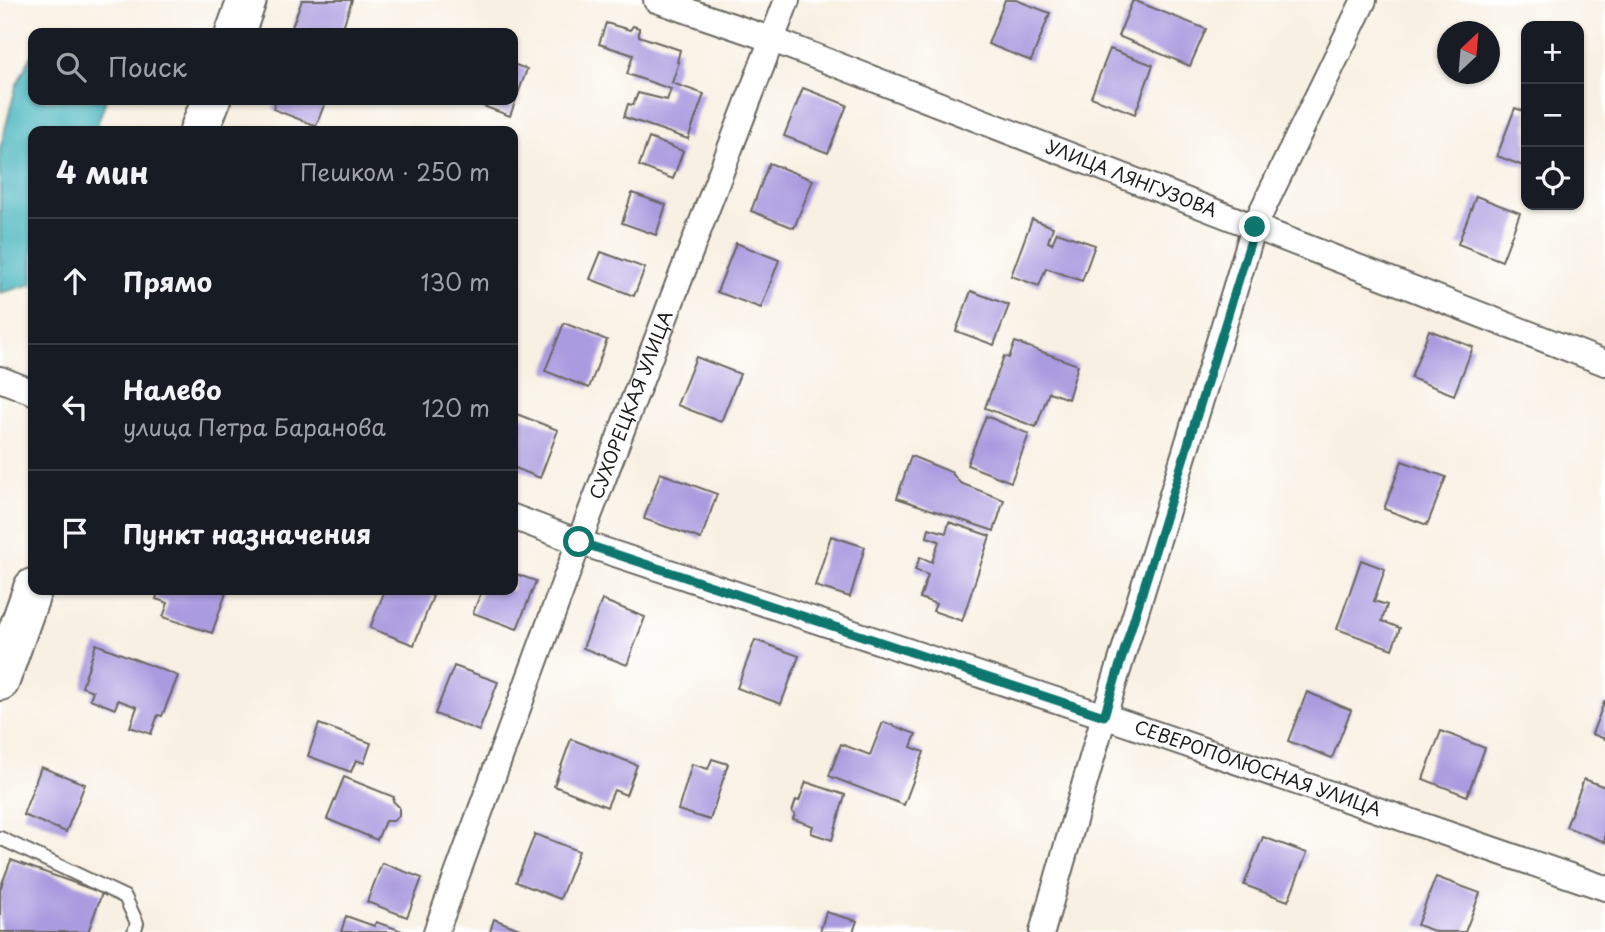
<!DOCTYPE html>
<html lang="ru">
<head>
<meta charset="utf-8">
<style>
	:root { --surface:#171b24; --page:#242831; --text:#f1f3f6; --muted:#9ea1a6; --line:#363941 }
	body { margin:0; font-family:"Playpen Sans",sans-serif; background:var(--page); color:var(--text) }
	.controls { position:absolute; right:21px; top:21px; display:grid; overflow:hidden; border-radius:14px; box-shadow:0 2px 5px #0004 }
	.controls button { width:63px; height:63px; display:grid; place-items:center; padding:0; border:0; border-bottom:2px solid var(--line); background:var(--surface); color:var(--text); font:35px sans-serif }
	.compass { position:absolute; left:1437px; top:21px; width:63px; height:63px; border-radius:50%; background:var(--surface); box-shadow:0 2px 5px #0004; rotate:26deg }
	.stop { position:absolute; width:21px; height:21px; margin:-16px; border:5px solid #0f766e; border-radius:50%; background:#fff }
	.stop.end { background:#0f766e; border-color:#fff; box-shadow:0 2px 7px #0008 }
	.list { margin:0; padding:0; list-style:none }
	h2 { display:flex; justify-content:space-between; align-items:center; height:91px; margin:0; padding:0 28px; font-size:30px }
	h2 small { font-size:23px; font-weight:400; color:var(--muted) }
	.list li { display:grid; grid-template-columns:46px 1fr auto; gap:21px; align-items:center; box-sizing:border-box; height:126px; padding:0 28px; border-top:2px solid var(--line) }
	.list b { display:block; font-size:26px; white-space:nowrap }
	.list p { margin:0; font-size:23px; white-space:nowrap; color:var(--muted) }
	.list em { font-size:23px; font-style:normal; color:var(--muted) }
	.icon { flex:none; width:38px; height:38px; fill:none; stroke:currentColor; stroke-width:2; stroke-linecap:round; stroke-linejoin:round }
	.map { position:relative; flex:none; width:1605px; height:932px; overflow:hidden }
	.search { position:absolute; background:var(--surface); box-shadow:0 2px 5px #0004; left:28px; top:28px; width:490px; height:77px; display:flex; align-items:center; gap:18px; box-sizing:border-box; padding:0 24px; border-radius:14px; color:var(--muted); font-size:26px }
	.panel { position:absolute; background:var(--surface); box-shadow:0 2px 5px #0004; left:28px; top:126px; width:490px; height:469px; border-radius:14px }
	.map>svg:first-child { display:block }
</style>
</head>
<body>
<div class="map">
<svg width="1605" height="932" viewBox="0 0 1605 932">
	<rect width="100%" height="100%" fill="#fff"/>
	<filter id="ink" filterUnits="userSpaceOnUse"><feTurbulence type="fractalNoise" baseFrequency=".0143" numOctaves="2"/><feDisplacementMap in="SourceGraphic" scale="14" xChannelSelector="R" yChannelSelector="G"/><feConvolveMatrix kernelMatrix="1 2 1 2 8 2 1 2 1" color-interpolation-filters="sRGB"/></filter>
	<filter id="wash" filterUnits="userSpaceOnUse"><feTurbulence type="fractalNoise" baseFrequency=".00686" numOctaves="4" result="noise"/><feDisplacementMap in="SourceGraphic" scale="28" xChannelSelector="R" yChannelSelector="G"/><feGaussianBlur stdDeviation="1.57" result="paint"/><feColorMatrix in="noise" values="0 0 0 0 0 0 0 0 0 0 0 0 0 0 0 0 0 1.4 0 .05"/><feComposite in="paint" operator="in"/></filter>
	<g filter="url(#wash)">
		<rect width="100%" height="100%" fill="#f8f0e2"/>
		<!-- water -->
		<path fill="#43b3bc" stroke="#30686c" stroke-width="2" d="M33,52V100H106L95,131H33V284L0,293V149L16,86Z"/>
		<g id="blocks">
			<!-- building -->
			<path fill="#aa9adf" d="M302,0H352L341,33H310L292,27Z
				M1005,0H1016L1050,13L1031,61L988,44Z
				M1133,0L1206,29L1190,66L1118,36Z
				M606,23L630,30L633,26L639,28V36L680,50L677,62H679L672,83L704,94L688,139L624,117L628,104L633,105L638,93L667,100L671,89L627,74L633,55L599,44Z
				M1110,49L1153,65L1135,114L1091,97Z
				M513,64L527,69L510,116L467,100H513Z
				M803,88L847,105L828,153L784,136Z
				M276,100H326L316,126L273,109Z
				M1515,108L1526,112V167L1497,156Z
				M649,138L683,151L673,179L639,166Z
				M769,163L813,180L794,228L751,211Z
				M632,193L666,205L656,235L622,223Z
				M1476,196L1520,213L1502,261L1458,244Z
				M1032,219L1053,227L1048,242L1052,244L1057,232L1095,245L1082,281L1046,268L1039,286L1011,276Z
				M736,243L779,260L761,308L717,292Z
				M601,252L645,268L634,296L590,279Z
				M971,291L1009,305L994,345L956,331Z
				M564,323L607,340L589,388L545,371Z
				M1429,330L1473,347L1454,395L1411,378Z
				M1015,342L1078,365L1068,399L1049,392L1036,427L985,408L1004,356L1009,358Z
				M696,357L740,374L721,422L677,405Z
				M514,413L558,430L540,478L513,467Z
				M986,416L1029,434L1011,482L967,465Z
				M911,456L951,472L960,483L1004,500L994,531L897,498Z
				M1402,461L1446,477L1427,525L1384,509Z
				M660,473L717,494L701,539L644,519Z
				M949,522L990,536L962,621L933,611L936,604L920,598L928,575L915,570L920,557L932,562L939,541L927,537L929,528L946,533Z
				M831,536L865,547L850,597L815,586Z
				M1361,560L1385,569L1374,601L1387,605L1382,621L1400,628L1392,649L1337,629Z
				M513,573L536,581L517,629L473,613L482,590H513Z
				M159,590H227L212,633L163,617L168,603L156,599Z
				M385,590H415L433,596L414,645L370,628Z
				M602,600L645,617L627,665L583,648Z
				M755,640L799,656L781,704L737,688Z
				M96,644L178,676L162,716L158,715L151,734L130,727L137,707L118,700L115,709L90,699L93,691L82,687Z
				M454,666L498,682L479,731L435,714Z
				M1307,692L1351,710L1332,758L1288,741Z
				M1605,700V739L1592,734Z
				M883,722L916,734L911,747L924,752L904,805L829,776L841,744L870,755Z
				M319,724L371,743L364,763L356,760L351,772L308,756Z
				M1441,731L1485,748L1467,796L1423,779Z
				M571,739L637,765L626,795L614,790L607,807L554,786Z
				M712,759L728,764L710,820L678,810L692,764L708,769Z
				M41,767L85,784L66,832L23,815Z
				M344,777L394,797L393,801L399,807V816L393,821H385L377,840L327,819Z
				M1584,779L1605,787V842L1566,827Z
				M806,782L845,795L832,840L811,833L813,826L793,819L795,814L792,812L796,800L799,801Z
				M535,834L579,851L560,899L516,882Z
				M1263,837L1307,853L1288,901L1244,885Z
				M11,860L102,893L88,932H0V889Z
				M382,863L422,878L407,917L367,902Z
				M1436,877L1480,893L1465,932H1437L1417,925Z
				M826,912L857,921L853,932H820Z
				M346,916L374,926L376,922L405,932H341Z
				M494,919L527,932H490Z"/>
		</g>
	</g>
	<g filter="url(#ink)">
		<use href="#blocks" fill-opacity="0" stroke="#696661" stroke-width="2"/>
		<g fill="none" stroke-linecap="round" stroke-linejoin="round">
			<!-- service casing -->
			<g stroke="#696661" stroke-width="16">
				<path id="service" d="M0,838L125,897L137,923L134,932"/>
			</g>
			<!-- minor casing -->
			<g stroke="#696661" stroke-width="28">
				<g id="minor">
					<path id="s1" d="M656,0L773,40L1605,363"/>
					<path d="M0,379L33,392"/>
					<path id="s2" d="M513,517L579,542L1104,716L1605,888"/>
					<path id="s3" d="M436,932L579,542L787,0"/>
					<path d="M1042,932L1104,716L1254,227L1364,0"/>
				</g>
			</g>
			<!-- primary casing -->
			<g stroke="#696661" stroke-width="42">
				<path id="primary" d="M235,33L247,0
					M199,131L211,100
					M0,681L33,588"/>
			</g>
			<!-- service -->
			<use href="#service" stroke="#fff" stroke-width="12"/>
			<!-- minor -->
			<use href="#minor" stroke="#fff" stroke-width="24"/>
			<!-- primary -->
			<use href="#primary" stroke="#fff" stroke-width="38"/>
		</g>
	</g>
	<g fill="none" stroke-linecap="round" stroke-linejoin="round" filter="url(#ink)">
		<!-- route -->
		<path stroke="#0f766e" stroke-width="9" d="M579,542L1104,716L1255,227"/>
	</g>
	<g text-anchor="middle" stroke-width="6" stroke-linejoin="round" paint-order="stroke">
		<!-- street labels -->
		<g font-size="18" fill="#1c1c1c" stroke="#fff">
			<text dy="6" stroke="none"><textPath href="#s1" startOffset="508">УЛИЦА ЛЯНГУЗОВА</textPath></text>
			<text dy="6" stroke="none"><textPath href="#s3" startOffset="562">СУХОРЕЦКАЯ УЛИЦА</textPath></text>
			<text dy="6" stroke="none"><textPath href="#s2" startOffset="786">СЕВЕРОПОЛЮСНАЯ УЛИЦА</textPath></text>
		</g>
	</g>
</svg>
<div class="controls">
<button>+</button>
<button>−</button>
<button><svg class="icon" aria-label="locate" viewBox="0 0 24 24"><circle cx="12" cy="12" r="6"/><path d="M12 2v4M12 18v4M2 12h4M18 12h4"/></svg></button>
</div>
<svg class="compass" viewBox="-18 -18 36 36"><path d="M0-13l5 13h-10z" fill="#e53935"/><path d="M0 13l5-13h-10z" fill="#9ea1a6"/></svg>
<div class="stop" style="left:579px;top:542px"></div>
<div class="stop end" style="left:1255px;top:227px"></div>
<div class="search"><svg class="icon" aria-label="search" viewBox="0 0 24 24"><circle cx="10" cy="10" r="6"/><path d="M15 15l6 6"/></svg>Поиск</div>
<section class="panel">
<h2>4 мин<small>Пешком · 250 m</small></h2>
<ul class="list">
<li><svg class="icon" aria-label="ahead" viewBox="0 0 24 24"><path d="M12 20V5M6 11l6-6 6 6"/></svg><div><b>Прямо</b></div><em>130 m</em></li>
<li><svg class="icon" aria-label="left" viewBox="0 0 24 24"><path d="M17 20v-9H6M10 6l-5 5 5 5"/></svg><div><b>Налево</b><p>улица Петра Баранова</p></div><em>120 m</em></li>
<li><svg class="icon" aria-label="arrive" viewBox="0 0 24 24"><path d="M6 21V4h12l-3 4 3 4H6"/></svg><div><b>Пункт назначения</b></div></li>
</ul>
</section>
</div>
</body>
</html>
